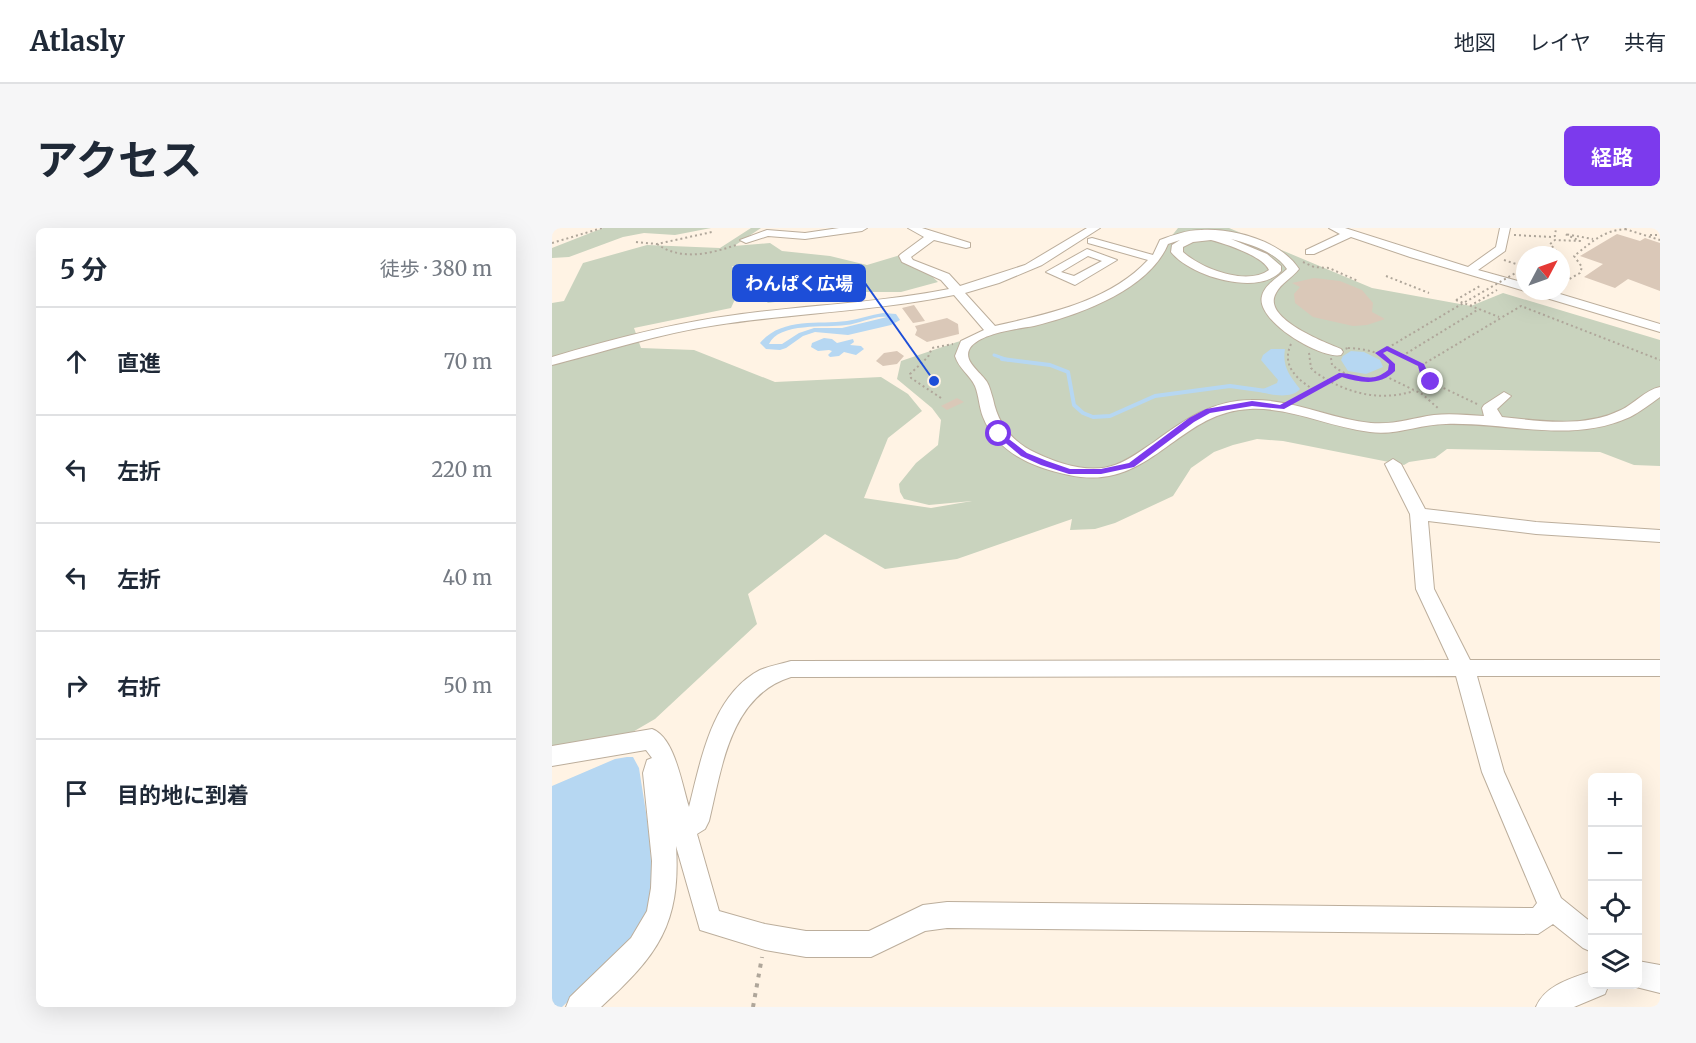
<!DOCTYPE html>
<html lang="ja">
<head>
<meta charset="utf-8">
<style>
	:root { --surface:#fff; --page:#f6f6f7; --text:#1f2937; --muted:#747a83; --line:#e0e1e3; --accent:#7c3aed }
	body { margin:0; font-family:Merriweather,"Noto Sans JP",serif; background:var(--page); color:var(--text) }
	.controls { position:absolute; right:18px; bottom:18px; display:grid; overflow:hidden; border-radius:9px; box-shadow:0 6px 24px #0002 }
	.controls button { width:54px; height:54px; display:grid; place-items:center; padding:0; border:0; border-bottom:2px solid var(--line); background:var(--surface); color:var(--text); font:30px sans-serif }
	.compass { position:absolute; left:964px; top:18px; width:54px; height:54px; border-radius:50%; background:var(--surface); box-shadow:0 6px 24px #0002; rotate:49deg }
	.stop { position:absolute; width:18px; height:18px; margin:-14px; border:4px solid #7c3aed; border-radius:50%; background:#fff }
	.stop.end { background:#7c3aed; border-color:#fff; box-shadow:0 2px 6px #0008 }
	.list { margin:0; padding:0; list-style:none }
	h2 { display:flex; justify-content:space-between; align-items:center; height:78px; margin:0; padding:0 24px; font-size:26px }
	h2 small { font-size:20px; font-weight:400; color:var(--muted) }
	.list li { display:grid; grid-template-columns:39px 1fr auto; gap:18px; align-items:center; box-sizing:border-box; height:108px; padding:0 24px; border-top:2px solid var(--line) }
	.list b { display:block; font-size:22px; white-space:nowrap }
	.list em { font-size:20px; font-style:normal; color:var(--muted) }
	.icon { flex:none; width:33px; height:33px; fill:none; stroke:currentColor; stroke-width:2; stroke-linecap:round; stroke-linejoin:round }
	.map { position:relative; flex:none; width:1108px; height:779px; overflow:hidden; border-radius:9px }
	header { display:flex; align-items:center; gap:36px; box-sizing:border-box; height:84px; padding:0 30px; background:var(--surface); border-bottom:2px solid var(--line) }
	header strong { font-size:28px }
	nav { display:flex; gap:33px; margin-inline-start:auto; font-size:21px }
	.intro { display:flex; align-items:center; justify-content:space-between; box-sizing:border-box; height:144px; padding:0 36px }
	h1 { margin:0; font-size:42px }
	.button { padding:15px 27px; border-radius:9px; background:var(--accent); color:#fff; font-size:21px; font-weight:700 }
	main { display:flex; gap:36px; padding:0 36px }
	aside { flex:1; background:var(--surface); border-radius:9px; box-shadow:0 6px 24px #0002 }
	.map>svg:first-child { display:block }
</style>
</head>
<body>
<header>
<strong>Atlasly</strong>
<nav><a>地図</a><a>レイヤ</a><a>共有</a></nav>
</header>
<div class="intro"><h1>アクセス</h1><a class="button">経路</a></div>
<main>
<aside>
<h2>5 分<small>徒歩 · 380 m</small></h2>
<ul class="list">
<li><svg class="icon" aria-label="ahead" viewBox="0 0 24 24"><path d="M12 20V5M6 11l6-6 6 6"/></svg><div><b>直進</b></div><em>70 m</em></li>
<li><svg class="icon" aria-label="left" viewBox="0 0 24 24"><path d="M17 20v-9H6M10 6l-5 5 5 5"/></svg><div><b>左折</b></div><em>220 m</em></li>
<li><svg class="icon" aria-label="left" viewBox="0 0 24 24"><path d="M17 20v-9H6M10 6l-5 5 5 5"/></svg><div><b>左折</b></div><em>40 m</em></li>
<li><svg class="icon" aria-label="right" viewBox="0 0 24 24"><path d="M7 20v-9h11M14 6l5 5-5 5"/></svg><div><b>右折</b></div><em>50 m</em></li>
<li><svg class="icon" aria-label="arrive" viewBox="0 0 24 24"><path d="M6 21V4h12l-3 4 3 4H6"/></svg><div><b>目的地に到着</b></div></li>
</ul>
</aside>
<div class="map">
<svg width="1108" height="779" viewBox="0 0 1108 779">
	<rect width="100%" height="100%" fill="#fff3e4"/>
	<!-- green -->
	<path fill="#c9d3be" d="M51,0H159L123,7L92,5L71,9L17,29L0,30V20Z
		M199,0H209L182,18L218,15L230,23L278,28L315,37L355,25L386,54L349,64H303L215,75L240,47L180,38L190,56L179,80L82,100L89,120L142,122L223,154L329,149L356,166L370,183L336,210L312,270L379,280L420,273L377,277L352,271L348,264L347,256L364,235L386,217L389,192L380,180L345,151L349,133L405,114L542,76L595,39L626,0H677L820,60L919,78L951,65L1108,112V238L1082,237L1048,224L895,221L883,230L857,234L852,237L731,213L705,211L681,217L662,224L639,240L621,268L563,295L543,301L518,302L520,291L405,331L333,341L273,306L196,366L205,396L103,491L72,509L0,522V75L12,73L31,35L95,17L168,20Z"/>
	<!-- water -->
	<path fill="#b6d7f2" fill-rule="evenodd" d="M331,85L344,86L348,92L339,97L296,107L263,104L251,108L234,120L228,122L214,121L208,115C230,89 265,97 295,93C307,91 319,87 331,85ZM335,89L290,100H262L247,105L230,116H217C227,94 274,100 294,97C307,96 323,87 335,89Z
		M272,110L280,111L285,115L301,111L302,114L298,117L309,118L312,121L304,127L292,124L287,128L278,129L276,127L280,123L277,122L266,123L259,119L260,115Z
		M719,121H733C730,139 738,148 748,161C740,171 719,167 709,164L711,161L725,155L726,152L709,132L711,127Z
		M799,123L812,124L828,132L831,139L814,146L796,143L789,132L791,128Z
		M75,529H81L87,540C94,589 115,675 78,716C58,739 32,758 10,779H0V558L63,531Z"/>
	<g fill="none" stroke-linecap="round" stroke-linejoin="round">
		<!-- stream-far1 -->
		<path stroke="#b6d7f2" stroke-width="3" d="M442,127L456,132"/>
		<!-- stream -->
		<path stroke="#b6d7f2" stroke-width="4" d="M450,131L498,137L516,144L522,177L531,185L541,189L558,188L603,168L678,158L714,163"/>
	</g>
	<!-- building -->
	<path fill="#dac8b8" d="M1065,6L1088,13L1093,10L1108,15V63L1076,51L1063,60L1032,49L1051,36L1028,28Z
		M762,50L788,53L810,62L821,75L820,84L833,91L815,97L801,98L761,89L743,75L742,66L748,59L740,55Z
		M362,77L373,93L361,95L350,80Z
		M395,90L406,96L407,106L375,114L363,107L365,102L363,98Z
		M345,123L352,128L345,136L331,138L324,133L332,125Z
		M405,170L412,174L395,182L389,178Z"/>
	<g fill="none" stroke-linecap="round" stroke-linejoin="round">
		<!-- minor casing -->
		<g stroke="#bcae9c" stroke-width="2">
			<path id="minor" d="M287,0H315L310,3L253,11L216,8L194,15L188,12L215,2L253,5Z
				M356,0H370L418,15V19L414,20L382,12L359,29L361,32L397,46L408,58L473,37L535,0H548L490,37L447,55L413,65L443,98C495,86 557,74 596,32L536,15V11L540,10L601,27L608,12C621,7 635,2 649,2C681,0 729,13 747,41C740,50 729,55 724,65C709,90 772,114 789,121L791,124L789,127C770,132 703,93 710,68C713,56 727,49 735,41C724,24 698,16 679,11L715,26L729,38V43C706,69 638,48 619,24L620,17L628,12L616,16C597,62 527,87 482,98C465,101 428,105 418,120C410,133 429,144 435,154C438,159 439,165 441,171C446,196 460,214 484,225C507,236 538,246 563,237C577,232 590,222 602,214C632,192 661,172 699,172C741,171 779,191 819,195C841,197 861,190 882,187C898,185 915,187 932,188L930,180L932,177L952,164L959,168L945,181L950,189C988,193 1033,200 1069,182C1082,176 1093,162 1108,159V169C1098,176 1088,184 1078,189C1020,216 954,194 894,196C868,196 843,208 818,204C777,199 739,179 698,181C624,184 599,265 517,247C482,240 445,225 431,189C427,179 427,168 423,158C418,147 407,141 403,128L409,113L432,102L402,67C324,83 244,85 165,97C109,105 55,123 0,137V129C60,111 121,95 183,87C254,77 326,75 397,61L389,52L350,34L347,28L349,26L372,9ZM659,12C674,16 711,28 717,42C695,58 650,41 631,24V19L641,14Z
				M777,0H793L916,39L944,19L948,0H958L953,23L926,42L973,55V63L858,29L799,9L762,26H754V22L788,6Z
				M535,21L565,32L523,57L494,44ZM536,28L550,33L522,48L509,44Z
				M979,63H998L1108,96V104L981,66Z
				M841,231L849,236L873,281L984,294L1108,302V314L984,306L876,293L882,361L918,432H1108V448H925L952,544L1009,670L1040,695V724L1031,720L1001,696L986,706L395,700L373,703L319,729H254L213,722L148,702L124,618C129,697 105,728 49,779H14L18,769L79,710L95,683L99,660L100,633L91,545L95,532L100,530L94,522L0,538V518L100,501C123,509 130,558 137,579C149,532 160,467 208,442C217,438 229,436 239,433L897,432L864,361L858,286L833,236ZM904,448L930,544L985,675L981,680L395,674L371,677L317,703H254L213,696L167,683L145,606L153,601L157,593C170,539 178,468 239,449Z
				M1086,733L1108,737V765L1076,757L1086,756Z
				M1040,743V756H1057L1053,766L1022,779H984C993,757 1020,750 1040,743Z"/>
		</g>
		<!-- path-far1 -->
		<path stroke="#afa69a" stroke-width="2" stroke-dasharray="2 3" stroke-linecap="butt" d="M1073,1L1108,12
			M962,7L1000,9L1003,8L1004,0
			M1098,7H1108
			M84,14L105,16L160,4
			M0,15L50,0
			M105,16C129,33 158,26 184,17
			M1008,27L998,16L1003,12L1028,13L1013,6L1041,11
			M1009,30V33
			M952,32L973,39
			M751,34L762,39L777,40L806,53
			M834,48L877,65
			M1009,56L1028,45L1030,39L1022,28C1040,14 1051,2 1075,1
			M904,72L947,89
			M904,72L928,58
			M918,78L945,62
			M739,116C729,138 745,151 762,162
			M796,120C813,121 828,123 840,136V143C819,156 799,152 780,137L779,130L784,124Z
			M835,120L870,137
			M757,125L759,140L763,144C793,165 826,174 862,163
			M827,125L913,74
			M850,128L927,81
			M833,148L870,166L887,181
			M389,170L359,150L358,146L376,129L380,120L401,116
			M747,170L790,146
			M925,176L879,154L873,149L870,137L969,78L1108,132"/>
		<!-- path -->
		<path stroke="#afa69a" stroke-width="4" stroke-dasharray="4 6" stroke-linecap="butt" d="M201,779L210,729"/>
		<!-- minor -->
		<use href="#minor" fill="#fff" fill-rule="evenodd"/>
		<!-- path-bridge -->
		<path stroke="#afa69a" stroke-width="2" stroke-dasharray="2 3" stroke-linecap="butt" d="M913,74L967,43"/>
	</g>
	<!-- route -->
	<path fill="#7c3aed" d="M835,118L872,136L881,156H876L869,149L866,138L835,123L831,125L843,136V143C828,158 809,155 790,149L732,181L700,178L658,185L642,194L582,239L549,246H517L489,237L469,228L443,206L449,205L475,225L495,233L518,241H549L577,235L637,190L654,181L700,173L728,177L787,145C806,145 818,157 836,142L837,136L823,125Z"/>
	<!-- callouts -->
	<path fill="none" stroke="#1d4ed8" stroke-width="2" d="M382 153L313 55"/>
	<circle fill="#1d4ed8" stroke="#fff3e4" stroke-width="2" cx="382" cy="153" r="6"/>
	<rect fill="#1d4ed8" stroke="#1d4ed8" stroke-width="2" x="181" y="37" width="132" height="36" rx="6"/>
	<g font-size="18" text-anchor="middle" font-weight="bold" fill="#fff">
		<text x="247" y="62">わんぱく広場</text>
	</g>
</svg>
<div class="controls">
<button>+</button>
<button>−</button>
<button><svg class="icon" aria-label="locate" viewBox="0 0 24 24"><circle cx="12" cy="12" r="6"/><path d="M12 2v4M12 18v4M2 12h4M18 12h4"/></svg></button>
<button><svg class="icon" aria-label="layers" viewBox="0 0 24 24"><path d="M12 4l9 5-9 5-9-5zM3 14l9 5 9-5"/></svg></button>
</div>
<svg class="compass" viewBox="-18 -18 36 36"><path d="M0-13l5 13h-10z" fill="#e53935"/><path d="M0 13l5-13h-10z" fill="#747a83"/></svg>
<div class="stop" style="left:447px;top:206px"></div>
<div class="stop end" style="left:879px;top:154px"></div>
</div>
</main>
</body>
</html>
